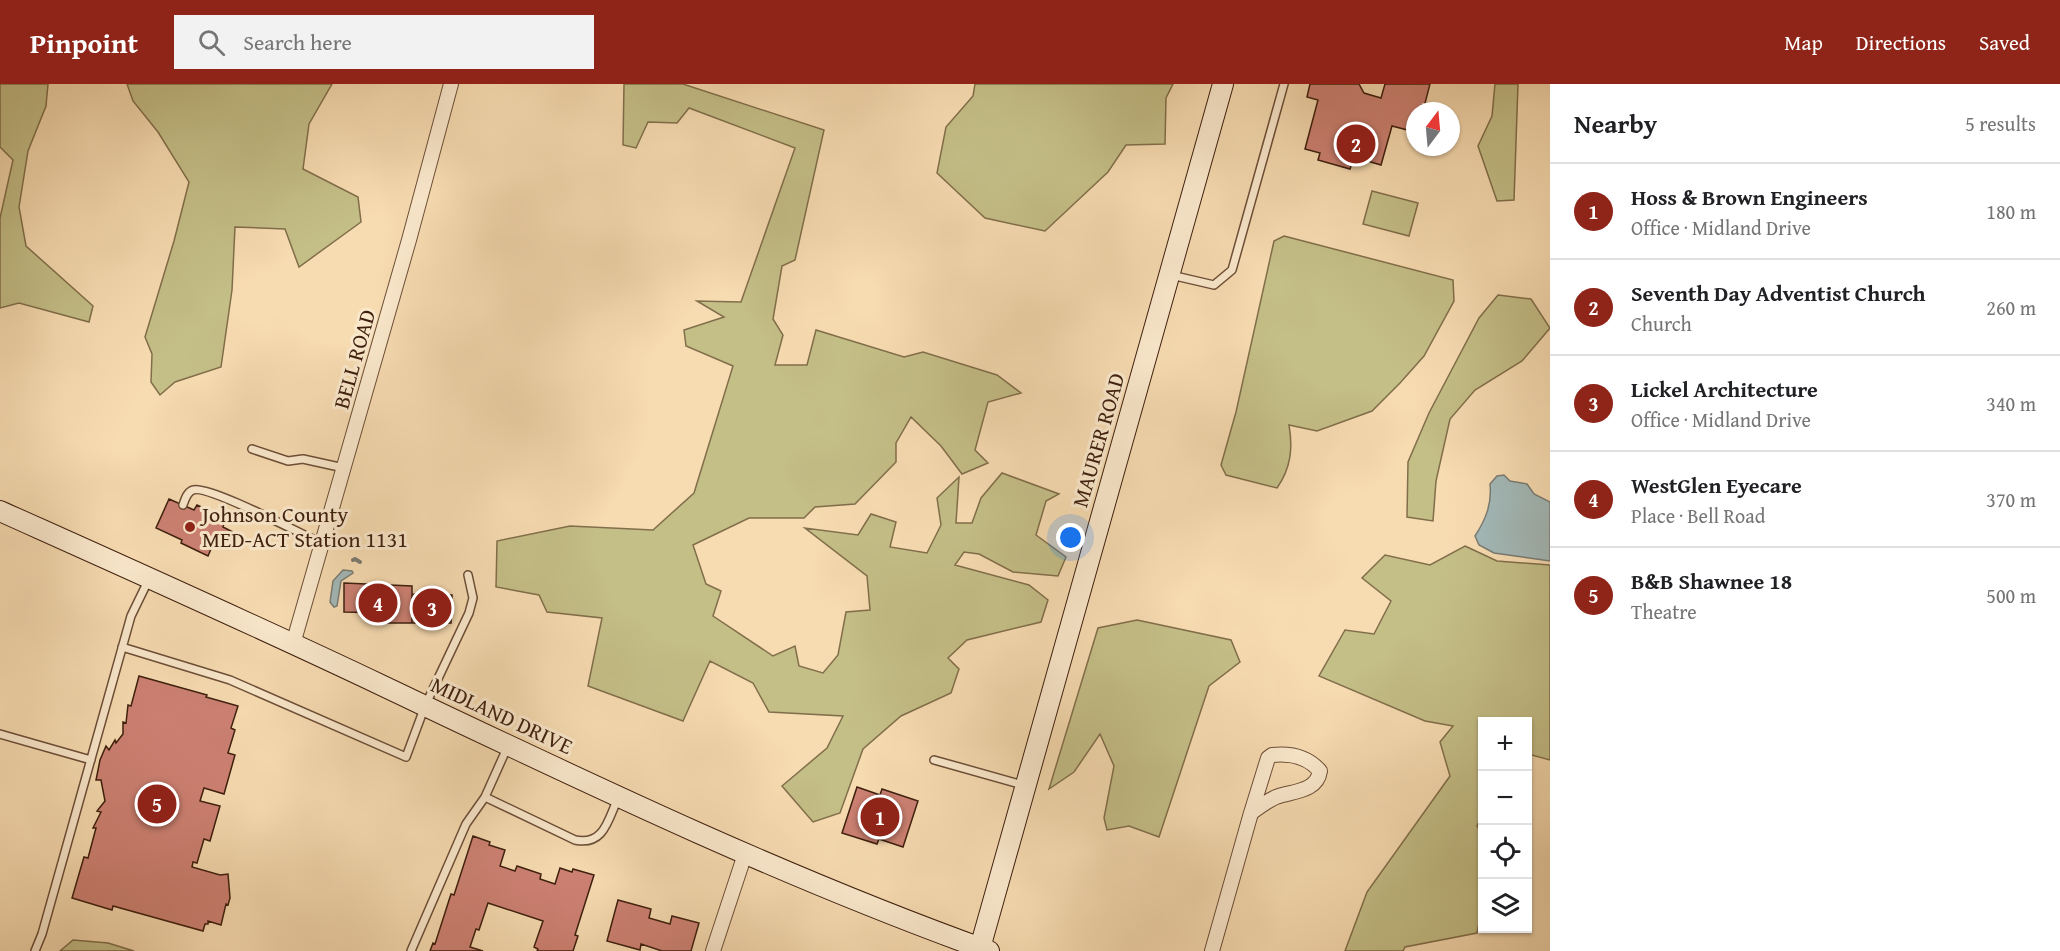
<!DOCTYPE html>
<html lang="en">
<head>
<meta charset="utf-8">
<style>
	:root { --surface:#fff; --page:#f2f2f2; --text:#202124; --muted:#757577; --line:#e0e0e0; --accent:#8f2418 }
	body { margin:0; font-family:"Gentium Book Plus",serif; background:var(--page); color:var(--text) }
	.controls { position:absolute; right:18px; bottom:18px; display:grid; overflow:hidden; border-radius:0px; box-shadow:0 2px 4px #0004 }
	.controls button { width:54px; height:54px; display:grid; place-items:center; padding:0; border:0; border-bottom:2px solid var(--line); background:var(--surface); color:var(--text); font:30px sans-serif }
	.compass { position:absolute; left:1406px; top:18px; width:54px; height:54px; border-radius:50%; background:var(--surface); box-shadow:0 2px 4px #0004; rotate:16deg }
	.you { position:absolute; left:1071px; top:454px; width:21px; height:21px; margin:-15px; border:4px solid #fff; border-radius:50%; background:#1a73e8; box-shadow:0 0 0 9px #1a73e833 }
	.badge { display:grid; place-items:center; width:39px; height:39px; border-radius:50%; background:var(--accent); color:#fff; font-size:20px; font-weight:700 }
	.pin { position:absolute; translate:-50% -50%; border:3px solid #fff; box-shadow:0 2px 6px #0006 }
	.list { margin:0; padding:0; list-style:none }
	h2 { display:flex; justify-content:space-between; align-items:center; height:78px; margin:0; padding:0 24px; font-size:26px }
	h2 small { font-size:20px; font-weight:400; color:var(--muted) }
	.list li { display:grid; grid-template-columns:39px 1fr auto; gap:18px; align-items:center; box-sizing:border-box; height:96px; padding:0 24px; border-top:2px solid var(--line) }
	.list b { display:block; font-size:22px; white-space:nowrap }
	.list p { margin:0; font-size:20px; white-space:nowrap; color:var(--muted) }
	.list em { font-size:20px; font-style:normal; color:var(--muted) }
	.icon { flex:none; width:33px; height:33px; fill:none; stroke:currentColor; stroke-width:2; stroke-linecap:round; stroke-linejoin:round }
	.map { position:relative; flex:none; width:1550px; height:867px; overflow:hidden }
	header { display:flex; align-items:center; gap:36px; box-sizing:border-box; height:84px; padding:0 30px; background:var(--accent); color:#fff }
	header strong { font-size:28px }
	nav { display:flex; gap:33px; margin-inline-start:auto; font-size:21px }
	.search { width:420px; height:54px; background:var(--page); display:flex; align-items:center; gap:15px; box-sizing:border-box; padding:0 21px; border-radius:0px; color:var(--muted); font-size:22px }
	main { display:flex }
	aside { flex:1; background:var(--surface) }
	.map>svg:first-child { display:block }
</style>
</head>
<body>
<header>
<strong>Pinpoint</strong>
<div class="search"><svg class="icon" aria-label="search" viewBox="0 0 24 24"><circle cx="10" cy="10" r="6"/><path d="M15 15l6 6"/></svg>Search here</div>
<nav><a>Map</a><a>Directions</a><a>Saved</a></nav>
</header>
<main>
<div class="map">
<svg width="1550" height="867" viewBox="0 0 1550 867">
	<rect width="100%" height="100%" fill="#f7dbb1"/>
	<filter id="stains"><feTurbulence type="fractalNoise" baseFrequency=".00333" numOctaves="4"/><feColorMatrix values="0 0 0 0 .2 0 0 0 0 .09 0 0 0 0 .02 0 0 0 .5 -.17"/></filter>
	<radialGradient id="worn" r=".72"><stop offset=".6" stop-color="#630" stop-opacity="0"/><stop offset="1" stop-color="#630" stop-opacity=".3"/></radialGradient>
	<!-- green -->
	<path fill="#c4be87" stroke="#816e4a" stroke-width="1.5" d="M0,0H48L46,22L28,67L19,123L26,162L93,222L89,238L19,219L0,224V134L13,76L0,63Z
		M127,0H332L309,40L303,85L358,113L361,138L299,183L285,145L235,143L232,206L221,283L175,298L160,311L151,298L152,270L145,253L174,157L189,98L158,48L133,17Z
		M624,0H683L824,46L795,176L782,182L773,235L783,251L775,281H807L816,246L904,273L923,268L997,291L1021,309L988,318L975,366L988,379L962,390L941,362L911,333L896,359V378L855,420L815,423L804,434H749L693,461L706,500L721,507L713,532L773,572L795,562L799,582L823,589L838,571L846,528L870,526L867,492L805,444L858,451L871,430L896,438L890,463L927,469L941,441L937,414L959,393L956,439H972L981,414L1002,389L1059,410L1046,417L1036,451L1066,473L1058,492L1013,488L979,470L964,468L955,481L1029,501L1048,516L1041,538L967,556L948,574L959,585L951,609L901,632L863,665L840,729L813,738L782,702L827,664L843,632L769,628L753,599L710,577L683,637L588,602L602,534L547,528L539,511L496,503L497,457L570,442L653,446L694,409L733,282L686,262L684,246L724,233L697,217L741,218L795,64L689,24L677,39L648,38L636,64L623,61Z
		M975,0H1173L1166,14L1165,60L1126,61L1108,88L1045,147L985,134L937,89L946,43L973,12Z
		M1495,0H1518L1514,116L1497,117L1478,62L1492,32Z
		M1372,107L1418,119L1409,152L1363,140Z
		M1284,152L1453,196L1454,217L1424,272L1400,299L1372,327L1317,347L1289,341C1293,364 1291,384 1277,404L1226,391L1221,381L1236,328L1274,157Z
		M1498,211L1531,215L1550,244L1522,277L1475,306L1450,335L1436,397L1433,437L1407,433L1408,378L1429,329L1479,234Z
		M1465,462L1497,477L1550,481V676L1528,670V638H1482V731L1477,742L1482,750V825L1477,849L1405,863L1403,867H1345L1367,808L1450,692L1440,658L1453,642L1425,637L1319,592L1345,546L1374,550L1391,517L1362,494L1385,471L1430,481Z
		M1137,536L1231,556L1240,578L1209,602L1159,753L1129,742L1107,746L1104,734L1114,682L1100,650L1074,688L1049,705L1098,544Z
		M73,856L108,859L134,867H60Z"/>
	<!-- water -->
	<path fill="#a2b8b7" stroke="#7a7b73" stroke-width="1.5" d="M1504,391L1510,397L1527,400L1534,410L1550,418V477L1494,469L1479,461L1475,452C1486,435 1492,420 1490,400L1497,392Z
		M343,486L352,487L353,489L341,497L337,522L334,523L330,518L333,497Z"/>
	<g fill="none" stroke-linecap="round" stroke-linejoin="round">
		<!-- stream -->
		<path stroke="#7a7b73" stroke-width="4" d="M353,476L355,475L360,478"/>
	</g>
	<!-- building -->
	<path fill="#cd8173" stroke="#3e1f0e" stroke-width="1.5" d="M1310,0H1359L1364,9L1381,14L1385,0H1430L1423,27H1415V48L1392,42L1381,81L1354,73L1350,85L1318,76L1320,69L1305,65L1318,16L1307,13Z
		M169,415L194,426L197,421L226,434L223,443L233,448L226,463L214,458L208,472L181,459L182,456L156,444Z
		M344,499L412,502V539H386V529L344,528Z
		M412,510L452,511L451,539H412Z
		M139,592L207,611L206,613L238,622L231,644L235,646L228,669L235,671L224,710L204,704L200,717L220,722L210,757L204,755L197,779L193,778L192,783L220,791L228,790L230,814L228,821L226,820L221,841L208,837V840H205L203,847L113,822L112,826L72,814L84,773L88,774L96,744H93L101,728L97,727L105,717L101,696H96L100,676L106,662L109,666L115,656L116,659L123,650V638L126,639L128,621L131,622Z
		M857,703L880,711L882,705L918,717L903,763L879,755L877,760L842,749Z
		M473,752L490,758L489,761L505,766L500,782L515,787L517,782L541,790L540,795L555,800L560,784L572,788L573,785L594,791L575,851L578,852L573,867H537L538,865L534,863L543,837L488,819L479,846L476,845L470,863L483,867H430L433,859L435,860L451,810L454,811Z
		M618,816L651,825L649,834L670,840L672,832L699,839L691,867H662L641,860L640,866L607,857Z"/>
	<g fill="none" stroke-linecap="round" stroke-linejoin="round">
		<!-- lane casing -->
		<g stroke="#6c4e37" stroke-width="10">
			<path id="lane" d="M1171,191L1214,201L1232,186L1284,0
				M252,365L288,377L303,375L344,384
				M183,421C185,415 187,408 193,406C207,400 303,451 323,460
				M122,563L230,596L406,673L425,622L469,529L473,514L468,491
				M0,650L91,676
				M934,676L1023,701
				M485,713L575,756C604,762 608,736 618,714
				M35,867L42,850L131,532L148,497
				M411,867L466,740L485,713L507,664"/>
		</g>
		<!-- street casing -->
		<g stroke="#6c4e37" stroke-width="16">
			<path id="street" d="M293,560L409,156L451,0
				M713,867L745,770
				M1212,867L1251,729L1268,674L1272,671C1290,669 1308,673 1320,687C1317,708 1292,707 1276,713C1267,717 1259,723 1251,729"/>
		</g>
		<!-- secondary casing -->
		<g stroke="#3e1f0e" stroke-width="22">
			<path id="secondary" d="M0,427C127,484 255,541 381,601C581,696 780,792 989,867
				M980,864L1223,0"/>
		</g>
		<!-- lane -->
		<use href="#lane" stroke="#fae8cc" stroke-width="7"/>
		<!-- street -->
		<use href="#street" stroke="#fae8cc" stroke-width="14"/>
		<!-- secondary -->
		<use href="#secondary" stroke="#fae8cc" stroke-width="20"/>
	</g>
	<!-- markers -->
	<circle fill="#8f2418" stroke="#fae8cc" stroke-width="2" cx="190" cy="443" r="6"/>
	<g text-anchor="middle" stroke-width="6" stroke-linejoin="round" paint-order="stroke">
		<!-- street labels -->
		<g font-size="22" fill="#3e1f0e" stroke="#fae8cc">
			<text transform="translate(354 275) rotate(-74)" y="8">BELL ROAD</text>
			<text transform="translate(1098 356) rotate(-74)" y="8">MAURER ROAD</text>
			<text transform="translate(502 631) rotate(25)" y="8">MIDLAND DRIVE</text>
		</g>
		<!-- poi labels -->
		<g font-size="22" fill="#3e1f0e" stroke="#fae8cc" text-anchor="start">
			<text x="202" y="438">Johnson County<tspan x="202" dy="25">MED-ACT Station 1131</tspan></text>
		</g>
	</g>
	<rect width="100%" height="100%" filter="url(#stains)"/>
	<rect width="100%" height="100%" fill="url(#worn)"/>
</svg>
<div class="controls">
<button>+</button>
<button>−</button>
<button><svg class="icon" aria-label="locate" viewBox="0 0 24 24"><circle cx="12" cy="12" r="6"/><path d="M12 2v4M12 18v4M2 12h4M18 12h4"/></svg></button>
<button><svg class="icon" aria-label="layers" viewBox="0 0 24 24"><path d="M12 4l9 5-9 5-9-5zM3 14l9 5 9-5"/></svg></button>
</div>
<svg class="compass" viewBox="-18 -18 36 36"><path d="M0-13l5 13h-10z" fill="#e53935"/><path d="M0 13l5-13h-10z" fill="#757577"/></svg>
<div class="you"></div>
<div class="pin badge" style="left:880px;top:733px">1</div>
<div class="pin badge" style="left:1356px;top:60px">2</div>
<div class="pin badge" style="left:432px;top:524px">3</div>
<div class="pin badge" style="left:378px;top:519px">4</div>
<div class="pin badge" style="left:157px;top:720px">5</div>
</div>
<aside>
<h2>Nearby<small>5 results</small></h2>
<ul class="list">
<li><span class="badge">1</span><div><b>Hoss &amp; Brown Engineers</b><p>Office · Midland Drive</p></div><em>180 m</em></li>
<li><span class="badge">2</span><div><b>Seventh Day Adventist Church</b><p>Church</p></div><em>260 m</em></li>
<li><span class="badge">3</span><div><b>Lickel Architecture</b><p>Office · Midland Drive</p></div><em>340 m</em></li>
<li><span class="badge">4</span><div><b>WestGlen Eyecare</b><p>Place · Bell Road</p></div><em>370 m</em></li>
<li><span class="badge">5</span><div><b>B&amp;B Shawnee 18</b><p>Theatre</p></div><em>500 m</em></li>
</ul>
</aside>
</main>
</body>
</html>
